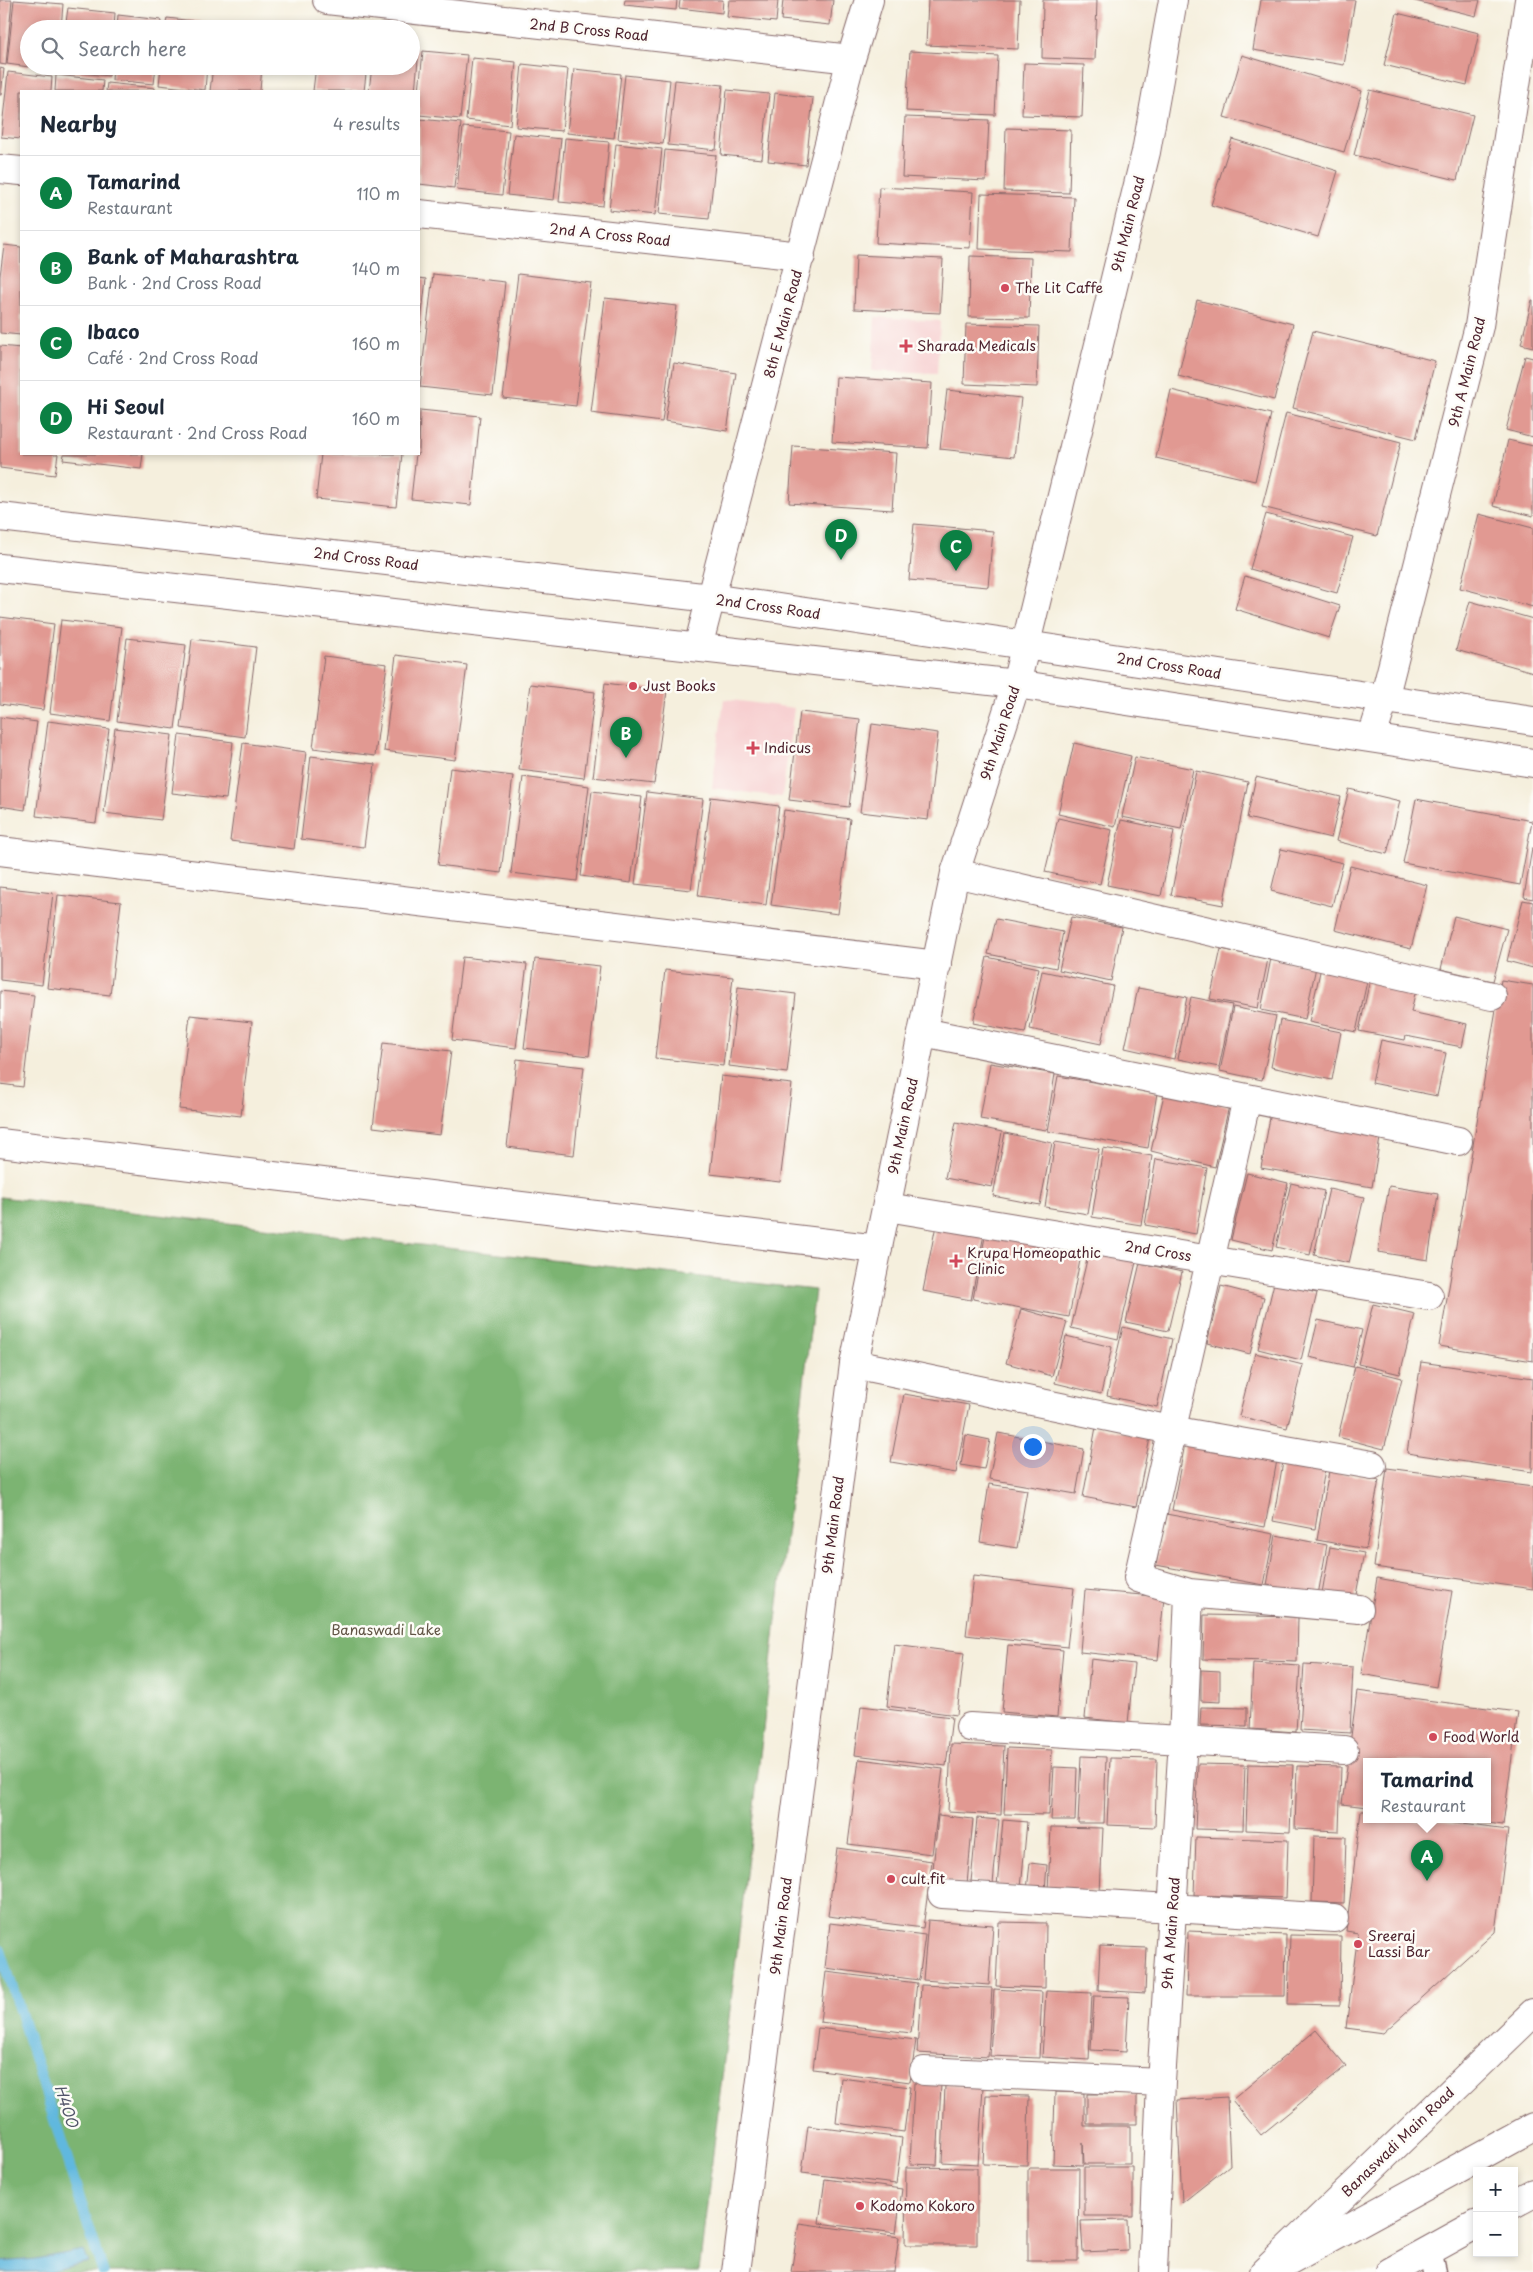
<!DOCTYPE html>
<html lang="en">
<head>
<meta charset="utf-8">
<style>
	:root { --surface:#fff; --page:#f2f2f3; --text:#1f2937; --muted:#747a83; --line:#e0e1e3; --accent:#0b8043 }
	body { margin:0; font-family:"Playpen Sans",sans-serif; background:var(--page); color:var(--text) }
	.controls { position:absolute; right:15px; bottom:15px; display:grid; overflow:hidden; border-radius:0px; box-shadow:0 2px 8px #0003 }
	.controls button { width:45px; height:45px; display:grid; place-items:center; padding:0; border:0; border-bottom:1px solid var(--line); background:var(--surface); color:var(--text); font:25px sans-serif }
	.you { position:absolute; left:1032px; top:1446px; width:18px; height:18px; margin:-12px; border:4px solid #fff; border-radius:50%; background:#1a73e8; box-shadow:0 0 0 8px #1a73e833 }
	.badge { display:grid; place-items:center; width:32px; height:32px; border-radius:50%; background:var(--accent); color:#fff; font-size:16px; font-weight:700 }
	.pin { position:absolute; translate:-50% -41px; filter:drop-shadow(0 1px 2px #0008) }
	.pin::after { content:''; position:absolute; top:26px; width:18px; height:15px; background:inherit; clip-path:polygon(0 0,100% 0,50% 100%) }
	.popup { position:absolute; left:1363px; top:1758px; width:128px; height:65px; box-sizing:border-box; display:grid; place-content:center; border-radius:0px; background:var(--surface); filter:drop-shadow(0 1px 4px #0005); font-size:16px; white-space:nowrap; color:var(--muted) }
	.popup b { font-size:19px; color:var(--text) }
	.popup::after { content:''; position:absolute; left:50%; top:100%; margin-left:-10px; border:10px solid transparent; border-top-color:var(--surface) }
	.list { margin:0; padding:0; list-style:none }
	h2 { display:flex; justify-content:space-between; align-items:center; height:65px; margin:0; padding:0 20px; font-size:21px }
	h2 small { font-size:16px; font-weight:400; color:var(--muted) }
	.list li { display:grid; grid-template-columns:32px 1fr auto; gap:15px; align-items:center; box-sizing:border-box; height:75px; padding:0 20px; border-top:1px solid var(--line) }
	.list b { display:block; font-size:19px; white-space:nowrap }
	.list p { margin:0; font-size:16px; white-space:nowrap; color:var(--muted) }
	.list em { font-size:16px; font-style:normal; color:var(--muted) }
	.icon { flex:none; width:28px; height:28px; fill:none; stroke:currentColor; stroke-width:2; stroke-linecap:round; stroke-linejoin:round }
	.map { position:relative; flex:none; width:1533px; height:2272px; overflow:hidden }
	.search { position:absolute; background:var(--surface); box-shadow:0 2px 8px #0003; left:20px; top:20px; width:400px; height:55px; display:flex; align-items:center; gap:12px; box-sizing:border-box; padding:0 18px; border-radius:28px; color:var(--muted); font-size:19px }
	.panel { position:absolute; background:var(--surface); box-shadow:0 2px 8px #0003; left:20px; top:90px; width:400px; height:365px; border-radius:0px }
	.map>svg:first-child { display:block }
</style>
</head>
<body>
<div class="map">
<svg width="1533" height="2272" viewBox="0 0 1533 2272">
	<rect width="100%" height="100%" fill="#fdfcf7"/>
	<filter id="ink" filterUnits="userSpaceOnUse"><feTurbulence type="fractalNoise" baseFrequency=".02" numOctaves="2"/><feDisplacementMap in="SourceGraphic" scale="10" xChannelSelector="R" yChannelSelector="G"/><feConvolveMatrix kernelMatrix="1 2 1 2 8 2 1 2 1" color-interpolation-filters="sRGB"/></filter>
	<filter id="wash" filterUnits="userSpaceOnUse"><feTurbulence type="fractalNoise" baseFrequency=".0096" numOctaves="4" result="noise"/><feDisplacementMap in="SourceGraphic" scale="20" xChannelSelector="R" yChannelSelector="G"/><feGaussianBlur stdDeviation="1.12" result="paint"/><feColorMatrix in="noise" values="0 0 0 0 0 0 0 0 0 0 0 0 0 0 0 0 0 1.4 0 .05"/><feComposite in="paint" operator="in"/></filter>
	<g filter="url(#wash)">
		<rect width="100%" height="100%" fill="#f5efdd"/>
		<!-- built -->
		<path fill="#f7cfd0" d="M875,317L940,321L937,374L872,371Z
			M724,699L794,708L782,797L712,788Z"/>
		<!-- forest -->
		<path fill="#7bb472" stroke="#626a4e" d="M0,1197L815,1290L699,2272H0Z"/>
		<!-- water -->
		<path fill="#61b8de" stroke="#566c84" d="M83,2250L88,2262L46,2272H0V2262L35,2259Z"/>
		<g fill="none" stroke-linecap="round" stroke-linejoin="round">
			<!-- stream -->
			<path stroke="#61b8de" stroke-width="11" d="M0,1949L103,2272"/>
		</g>
		<g id="blocks">
			<!-- building -->
			<path fill="#e19992" d="M0,0H12L6,65L0,64Z
				M14,0L63,4L61,29H29V67L7,64Z
				M625,0H677L676,10L624,5Z
				M680,0H723L722,13L679,8Z
				M729,0H778L776,22L727,17Z
				M783,0H833L830,25L781,20Z
				M928,0H1020L1018,49L926,45Z
				M1043,0H1097L1095,60L1042,58Z
				M1261,0H1355L1344,65L1253,50Z
				M1411,0H1480L1476,16Z
				M68,8L115,13L114,29H65Z
				M1397,13L1479,33L1467,85L1384,65Z
				M118,15L161,20L160,29H117Z
				M167,18L212,23L211,29H165Z
				M411,49L419,50L415,91H369L372,66H411Z
				M423,51L467,55L460,119L419,115V91Z
				M910,51L998,56L995,115L906,111Z
				M1242,55L1362,91L1344,152L1224,117Z
				M472,58L516,62L510,125L466,120Z
				M1024,63L1084,65L1082,117L1022,115Z
				M522,64L568,69L562,131L516,127Z
				M62,66H110L109,76L61,71Z
				M113,66H156L154,84L112,80Z
				M161,66H207L205,90L159,85Z
				M213,66H262L260,91H210Z
				M316,66H367L364,91H313Z
				M0,68L4,69L1,95H0Z
				M574,69L621,74L614,138L567,133Z
				M8,72L52,77L51,91H21V139L1,137Z
				M56,75L103,80L102,91H55Z
				M625,75L670,80L663,144L618,139Z
				M675,80L723,85L716,150L668,145Z
				M107,83L155,88V91H106Z
				M727,90L769,94L762,159L721,155Z
				M1370,90L1473,115L1457,180L1354,155Z
				M775,93L813,98L806,165L768,161Z
				M905,117L989,120L986,181L902,177Z
				M419,119L461,123L454,188L419,184Z
				M463,127L509,131L502,195L457,190Z
				M1006,128L1071,130L1069,193L1004,191Z
				M514,134L561,139L554,200L507,195Z
				M565,138L609,142L603,206L559,202Z
				M1232,139L1338,171L1318,237L1211,205Z
				M616,144L662,149L655,215L609,210Z
				M665,150L716,155L709,219L659,214Z
				M879,187L973,192L970,248L876,243Z
				M981,194L1074,197L1072,252L979,249Z
				M4,245L21,247V335L0,333V276Z
				M856,255L943,259L940,313L854,309Z
				M970,256L1031,258L1029,318L969,317Z
				M433,274L505,282L493,395L420,387Z
				M518,274L591,283L576,406L503,398Z
				M419,278L426,279L420,331H419Z
				M605,298L677,306L662,422L591,413Z
				M1197,300L1293,324L1274,400L1178,376Z
				M1532,300H1533V347L1521,344Z
				M966,324L1039,326L1037,387L964,384Z
				M1313,331L1435,361L1416,439L1293,408Z
				M0,346L21,348V454H58L55,475L0,468Z
				M1525,356L1533,358V437L1506,430Z
				M674,363L736,373L727,431L665,421Z
				M836,377L932,383L928,448L832,442Z
				M947,390L1021,398L1014,457L940,449Z
				M1171,390L1271,414L1255,481L1156,458Z
				M420,410L480,416L471,505L411,499L416,454H419Z
				M1286,413L1401,442L1377,536L1262,507Z
				M1508,440L1533,446V516L1493,506Z
				M793,446L896,453L892,510L789,503Z
				M64,454H143L141,469L63,460Z
				M321,454H402L396,507L316,499Z
				M1266,514L1353,537L1337,593L1250,569Z
				M1479,514L1533,528V607L1460,588Z
				M914,524L993,531L988,587L909,580Z
				M1245,576L1340,606L1329,638L1235,609Z
				M1470,601L1533,619V672L1456,650Z
				M0,617L54,624L43,710L0,704Z
				M61,620L122,627L110,721L50,713Z
				M127,638L186,645L175,729L117,721Z
				M192,639L256,647L245,737L181,728Z
				M396,655L467,665L455,760L384,751Z
				M324,656L387,664L375,756L313,748Z
				M605,683L667,691L654,784L593,777Z
				M530,684L595,692L584,778L519,770Z
				M800,712L860,719L849,807L789,800Z
				M0,717L37,722L25,810L0,806Z
				M48,721L109,729L96,823L36,816Z
				M872,724L938,733L928,820L860,812Z
				M115,728L172,735L161,820L104,813Z
				M179,735L233,742L226,799L172,793Z
				M243,743L306,752L294,849L230,841Z
				M1074,743L1131,756L1115,827L1058,814Z
				M311,756L375,764L364,847L301,839Z
				M1135,757L1193,769L1181,829L1122,817Z
				M450,768L513,776L501,873L438,865Z
				M1196,771L1248,782L1223,905L1171,895Z
				M523,777L589,786L577,881L511,873Z
				M1256,777L1341,797L1331,838L1247,818Z
				M1349,789L1400,801L1387,854L1336,841Z
				M592,791L642,797L631,883L581,876Z
				M647,792L703,799L691,890L635,884Z
				M711,797L779,806L766,905L698,896Z
				M1416,799L1532,821L1520,885L1403,863Z
				M784,810L850,819L838,914L771,905Z
				M1058,818L1112,830L1100,884L1045,872Z
				M1121,820L1174,831L1161,896L1107,885Z
				M1532,848H1533V899L1524,897Z
				M1281,849L1343,863L1332,906L1271,891Z
				M1350,866L1427,885L1411,949L1335,930Z
				M0,887L53,893L42,985L0,980Z
				M58,895L121,902L110,995L47,988Z
				M1523,900L1533,902V968L1507,961Z
				M1454,916L1507,929L1493,981L1441,969Z
				M1071,917L1122,927L1111,981L1059,970Z
				M996,919L1063,932L1056,968L988,954Z
				M1221,949L1268,959L1258,1008L1210,999Z
				M462,957L527,964L516,1048L452,1040Z
				M987,957L1039,968L1025,1033L973,1023Z
				M1271,958L1316,967L1305,1019L1261,1010Z
				M535,959L600,966L589,1056L524,1048Z
				M1321,967L1368,977L1356,1032L1309,1022Z
				M665,970L733,977L723,1066L655,1058Z
				M1042,971L1113,986L1101,1044L1030,1029Z
				M1370,979L1416,989L1411,1012L1467,1024L1462,1047L1406,1036L1405,1040L1359,1031Z
				M1501,980L1533,985V1361L1439,1346Z
				M738,987L796,994L787,1073L729,1066Z
				M1138,988L1187,997L1174,1059L1125,1048Z
				M0,991L34,995L23,1087L0,1084Z
				M1191,997L1232,1005L1219,1067L1178,1059Z
				M1233,1007L1276,1016L1262,1080L1220,1071Z
				M190,1015L252,1022L241,1116L179,1109Z
				M1280,1020L1341,1032L1332,1080L1271,1067Z
				M1381,1040L1446,1053L1437,1096L1372,1083Z
				M383,1043L451,1051L440,1135L373,1127Z
				M517,1059L584,1067L574,1155L507,1147Z
				M990,1063L1055,1074L1046,1130L980,1119Z
				M721,1076L792,1084L780,1182L710,1174Z
				M1058,1076L1157,1093L1148,1148L1048,1131Z
				M1165,1090L1229,1106L1215,1167L1151,1151Z
				M1271,1112L1381,1132L1372,1187L1261,1168Z
				M956,1122L1002,1132L992,1187L945,1178Z
				M1005,1133L1052,1143L1040,1205L993,1196Z
				M1055,1142L1099,1149L1088,1214L1045,1207Z
				M1103,1148L1152,1156L1141,1225L1092,1217Z
				M1156,1159L1207,1168L1196,1234L1145,1225Z
				M1247,1173L1288,1183L1272,1250L1231,1240Z
				M1291,1183L1324,1191L1310,1255L1276,1247Z
				M1389,1186L1438,1194L1428,1260L1378,1252Z
				M1329,1189L1364,1197L1349,1263L1314,1255Z
				M937,1220L985,1229L971,1300L923,1291Z
				M986,1232L1082,1250L1069,1317L973,1299Z
				M1089,1251L1136,1262L1118,1339L1071,1328Z
				M1140,1263L1182,1272L1168,1331L1126,1322Z
				M1274,1283L1317,1293L1301,1360L1258,1349Z
				M1221,1286L1264,1297L1250,1354L1207,1343Z
				M1373,1304L1415,1314L1400,1374L1358,1364Z
				M1021,1309L1067,1322L1052,1376L1006,1363Z
				M1318,1320L1362,1330L1353,1367L1309,1357Z
				M1123,1327L1172,1339L1157,1407L1107,1396Z
				M1066,1336L1112,1347L1101,1394L1055,1383Z
				M1255,1353L1303,1365L1287,1428L1239,1416Z
				M1421,1362L1533,1378L1532,1472L1407,1453Z
				M1355,1366L1402,1378L1384,1449L1338,1437Z
				M904,1394L969,1405L956,1473L891,1462Z
				M1096,1427L1150,1438L1136,1507L1083,1497Z
				M998,1433L1084,1449L1076,1494L989,1479Z
				M966,1435L990,1440L984,1469L961,1465Z
				M1185,1444L1277,1460L1265,1527L1172,1510Z
				M1283,1462L1325,1469L1315,1529L1273,1521Z
				M1387,1468L1533,1487V1589L1374,1567Z
				M1329,1471L1379,1480L1366,1549L1317,1540Z
				M989,1484L1027,1490L1017,1548L980,1542Z
				M1166,1514L1274,1534L1264,1585L1156,1565Z
				M1276,1535L1327,1545L1318,1595L1267,1585Z
				M1330,1547L1364,1553L1355,1600L1322,1593Z
				M973,1576L1074,1588L1067,1647L966,1635Z
				M1377,1578L1452,1591L1436,1687L1361,1674Z
				M1085,1590L1164,1597L1158,1660L1080,1652Z
				M1204,1615L1298,1617L1297,1662L1203,1659Z
				M894,1644L964,1653L957,1715L887,1706Z
				M1008,1645L1063,1650L1057,1717L1002,1712Z
				M1091,1659L1134,1664L1128,1723L1085,1718Z
				M1253,1663L1300,1666L1296,1732L1250,1729Z
				M1304,1664L1353,1667L1350,1733L1300,1730Z
				M1201,1670L1220,1671V1702L1201,1701Z
				M1357,1691L1518,1712L1503,1825L1474,1821L1487,1820V1762H1367V1807L1342,1804Z
				M861,1706L952,1717L946,1766L855,1755Z
				M1201,1707L1247,1708V1726L1200,1725Z
				M951,1744L1004,1746L1001,1815L948,1812Z
				M1007,1748L1052,1750L1049,1815L1004,1814Z
				M1081,1756L1106,1757L1104,1823H1078Z
				M1110,1758L1157,1759L1155,1827L1107,1825Z
				M859,1759L943,1769L932,1854L848,1844Z
				M1198,1764L1245,1765L1243,1830L1195,1829Z
				M1248,1764L1293,1765L1290,1832L1246,1830Z
				M1297,1766L1341,1767L1339,1831L1295,1829Z
				M1054,1767L1077,1768L1075,1820H1051Z
				M1361,1811H1367V1820H1430L1508,1830L1495,1932L1383,2033L1346,2028L1358,1933L1346,1931Z
				M938,1815L973,1819L967,1884L932,1881Z
				M977,1818L999,1820L993,1884L971,1882Z
				M1003,1820L1027,1822L1021,1888L997,1886Z
				M1051,1827L1103,1828L1100,1892L1048,1890Z
				M1314,1836L1346,1837L1344,1903L1312,1902Z
				M1196,1837L1288,1840L1286,1898L1194,1895Z
				M837,1848L932,1861L923,1928L828,1916Z
				M1030,1863L1047,1865L1045,1891L1027,1890Z
				M928,1920L993,1925L989,1985L923,1980Z
				M999,1922L1046,1923L1045,1988L996,1986Z
				M830,1923L925,1935L919,1980L825,1968Z
				M1188,1931L1286,1935L1285,1996H1186Z
				M1290,1935L1341,1936L1340,2005L1288,2004Z
				M1100,1946L1147,1948L1145,1993L1098,1990Z
				M826,1972L917,1983L911,2033L820,2022Z
				M921,1985L992,1988L988,2057L917,2053Z
				M994,1989L1042,1992L1039,2058L990,2056Z
				M1046,1991L1092,1993L1089,2060L1042,2057Z
				M1094,1996L1129,1997L1126,2052L1091,2050Z
				M818,2028L916,2040L910,2082L813,2069Z
				M1316,2030L1346,2066L1261,2135L1232,2100Z
				M841,2078L910,2087L904,2132L836,2123Z
				M914,2083L941,2084L937,2165L910,2164Z
				M945,2085L983,2087L978,2164L942,2162Z
				M1055,2092L1084,2093V2126H1130V2164H1084L1083,2142V2165L1053,2164Z
				M1087,2094H1137V2124H1087Z
				M986,2095L1029,2096L1027,2165L983,2164Z
				M1227,2097L1230,2165L1182,2203L1177,2100Z
				M808,2126L902,2138L896,2184L802,2173Z
				M906,2167L977,2168V2245H905Z
				M1084,2167H1133V2216H1084Z
				M1028,2168H1079L1078,2261H1028Z
				M825,2179L902,2189L896,2233L819,2223Z
				M1127,2220L1128,2250L1083,2252L1081,2221Z
				M799,2223L899,2237L894,2272H791Z"/>
		</g>
	</g>
	<g filter="url(#ink)">
		<use href="#blocks" fill-opacity="0" stroke="#866869" stroke-width="1"/>
		<g fill="none" stroke-linecap="round" stroke-linejoin="round">
			<!-- service casing -->
			<g stroke="#866869" stroke-width="25">
				<path id="service" d="M1429,2250L1434,2272"/>
			</g>
			<!-- minor casing -->
			<g stroke="#866869" stroke-width="30">
				<path id="minor" d="M327,0L851,59
					M0,169L21,171
					M419,214L801,256
					M698,647L851,59L869,0
					M1372,737L1384,699L1479,326L1529,0
					M0,851L937,965
					M955,873L1492,996
					M923,1032L1458,1141
					M1247,1098L1138,1578L1189,1593L1359,1609
					M0,1143L878,1249
					M887,1207L1429,1296
					M854,1364L1171,1430L1372,1465
					M970,1727L1344,1750
					M942,1894L1334,1918
					M924,2071L1161,2082
					M1153,2272L1161,2082L1183,1740L1189,1593"/>
			</g>
			<!-- tertiary casing -->
			<g stroke="#866869" stroke-width="30">
				<path id="tertiary" d="M0,517L711,598L1533,721
					M0,568L1016,684L1533,763
					M736,2272L854,1364L955,873L1016,684L1146,152L1173,0"/>
			</g>
			<!-- secondary casing -->
			<g stroke="#866869" stroke-width="30">
				<path id="secondary" d="M1270,2271L1533,2127"/>
			</g>
			<!-- primary casing -->
			<g stroke="#866869" stroke-width="30">
				<path id="primary" d="M1514,2203L1533,2193
					M1264,2272L1533,2013
					M1390,2272L1477,2224"/>
			</g>
			<!-- service -->
			<use href="#service" stroke="#fff" stroke-width="22"/>
			<!-- minor -->
			<use href="#minor" stroke="#fff" stroke-width="28"/>
			<!-- tertiary -->
			<use href="#tertiary" stroke="#fff" stroke-width="28"/>
			<!-- secondary -->
			<use href="#secondary" stroke="#fff" stroke-width="28"/>
			<!-- primary -->
			<use href="#primary" stroke="#fff" stroke-width="28"/>
		</g>
	</g>
	<!-- markers -->
	<g fill="#d1495b" stroke="#fdfcf7" stroke-width="2">
		<circle cx="1005" cy="288" r="5"/>
		<path d="M903.5 338.5h5v5h5v5h-5v5h-5v-5h-5v-5h5z"/>
		<circle cx="633" cy="686" r="5"/>
		<path d="M750.5 740.5h5v5h5v5h-5v5h-5v-5h-5v-5h5z"/>
		<path d="M953.5 1253.5h5v5h5v5h-5v5h-5v-5h-5v-5h5z"/>
		<circle cx="1433" cy="1737" r="5"/>
		<circle cx="891" cy="1879" r="5"/>
		<circle cx="1358" cy="1944" r="5"/>
		<circle cx="860" cy="2206" r="5"/>
	</g>
	<g text-anchor="middle" stroke-width="5" stroke-linejoin="round" paint-order="stroke">
		<!-- street labels -->
		<g font-size="14" fill="#4a1f2b" stroke="#fdfcf7">
			<text transform="translate(589 30) rotate(6)" y="5">2nd B Cross Road</text>
			<text transform="translate(1128 224) rotate(-76)" y="5">9th Main Road</text>
			<text transform="translate(610 235) rotate(6)" y="5">2nd A Cross Road</text>
			<text transform="translate(783 324) rotate(-75)" y="5">8th E Main Road</text>
			<text transform="translate(1467 372) rotate(-76)" y="5">9th A Main Road</text>
			<text transform="translate(366 559) rotate(7)" y="5">2nd Cross Road</text>
			<text transform="translate(768 607) rotate(8)" y="5">2nd Cross Road</text>
			<text transform="translate(1169 666) rotate(9)" y="5">2nd Cross Road</text>
			<text transform="translate(1000 733) rotate(-72)" y="5">9th Main Road</text>
			<text transform="translate(903 1126) rotate(-78)" y="5">9th Main Road</text>
			<text transform="translate(1158 1251) rotate(9)" y="5">2nd Cross</text>
			<text transform="translate(833 1525) rotate(-83)" y="5">9th Main Road</text>
			<text transform="translate(781 1926) rotate(-83)" y="5">9th Main Road</text>
			<text transform="translate(1171 1933) rotate(-86)" y="5">9th A Main Road</text>
			<text transform="translate(1398 2142) rotate(-44)" y="5">Banaswadi Main Road</text>
		</g>
		<!-- poi labels -->
		<g font-size="14" fill="#4a1f2b" stroke="#fdfcf7" text-anchor="start">
			<text x="1015" y="293">The Lit Caffe</text>
			<text x="917" y="351">Sharada Medicals</text>
			<text x="643" y="691">Just Books</text>
			<text x="764" y="753">Indicus</text>
			<text x="967" y="1258">Krupa Homeopathic<tspan x="967" dy="16">Clinic</tspan></text>
			<text x="1443" y="1742">Food World</text>
			<text x="901" y="1884">cult.fit</text>
			<text x="1368" y="1941">Sreeraj<tspan x="1368" dy="16">Lassi Bar</tspan></text>
			<text x="870" y="2211">Kodomo Kokoro</text>
		</g>
		<!-- park labels -->
		<g font-size="14" fill="#625546" stroke="#fdfcf7">
			<text x="386" y="1635">Banaswadi Lake</text>
		</g>
		<!-- water labels -->
		<g font-size="15" font-style="italic" fill="#52556a" stroke="#fdfcf7">
			<text transform="translate(66 2106) rotate(72)" y="5">H400</text>
		</g>
	</g>
</svg>
<div class="controls">
<button>+</button>
<button>−</button>
</div>
<div class="you"></div>
<div class="pin badge" style="left:1427px;top:1881px">A</div>
<div class="popup"><b>Tamarind</b>Restaurant</div>
<div class="pin badge" style="left:626px;top:758px">B</div>
<div class="pin badge" style="left:956px;top:571px">C</div>
<div class="pin badge" style="left:841px;top:560px">D</div>
<div class="search"><svg class="icon" aria-label="search" viewBox="0 0 24 24"><circle cx="10" cy="10" r="6"/><path d="M15 15l6 6"/></svg>Search here</div>
<section class="panel">
<h2>Nearby<small>4 results</small></h2>
<ul class="list">
<li><span class="badge">A</span><div><b>Tamarind</b><p>Restaurant</p></div><em>110 m</em></li>
<li><span class="badge">B</span><div><b>Bank of Maharashtra</b><p>Bank · 2nd Cross Road</p></div><em>140 m</em></li>
<li><span class="badge">C</span><div><b>Ibaco</b><p>Café · 2nd Cross Road</p></div><em>160 m</em></li>
<li><span class="badge">D</span><div><b>Hi Seoul</b><p>Restaurant · 2nd Cross Road</p></div><em>160 m</em></li>
</ul>
</section>
</div>
</body>
</html>
